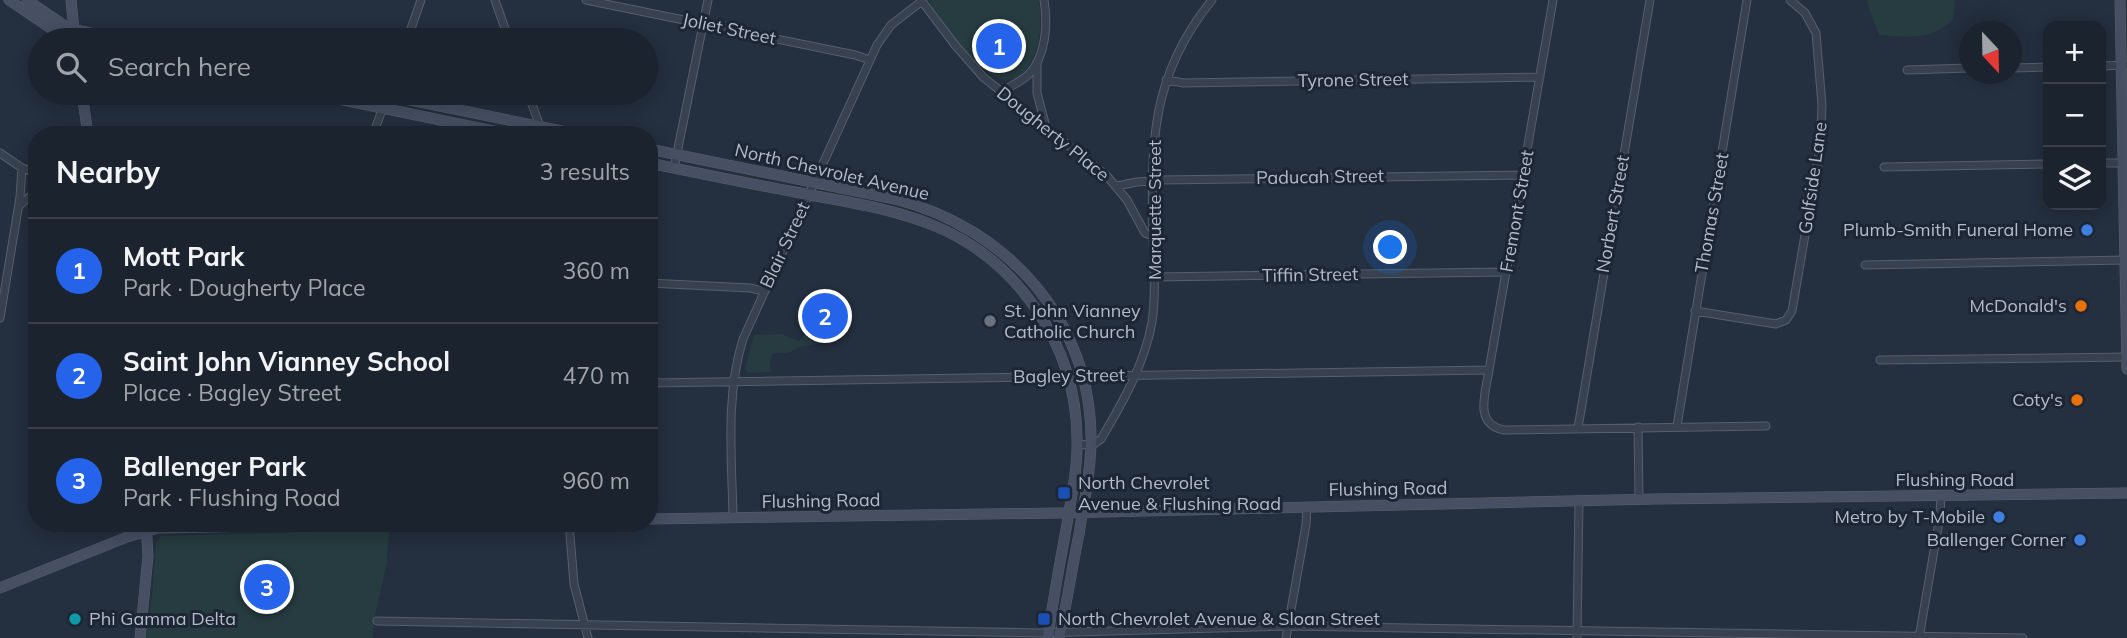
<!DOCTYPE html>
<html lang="en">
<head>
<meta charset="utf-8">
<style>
	:root { --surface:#1b232f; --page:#282f3b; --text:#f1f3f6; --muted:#a0a4aa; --line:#39404b; --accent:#2563eb }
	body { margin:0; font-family:Mulish,sans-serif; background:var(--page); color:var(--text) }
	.controls { position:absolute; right:21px; top:21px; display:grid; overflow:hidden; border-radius:14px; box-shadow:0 4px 18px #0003 }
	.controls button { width:63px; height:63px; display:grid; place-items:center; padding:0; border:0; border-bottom:2px solid var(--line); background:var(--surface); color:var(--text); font:35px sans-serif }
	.compass { position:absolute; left:1959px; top:21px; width:63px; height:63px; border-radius:50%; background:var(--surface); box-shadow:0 4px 18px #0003; rotate:158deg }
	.you { position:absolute; left:1391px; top:248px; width:24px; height:24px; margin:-18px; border:5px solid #fff; border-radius:50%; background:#1a73e8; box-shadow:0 0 0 10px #1a73e833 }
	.badge { display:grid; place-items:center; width:46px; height:46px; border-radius:50%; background:var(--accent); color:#fff; font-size:23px; font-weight:700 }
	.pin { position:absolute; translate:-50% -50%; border:4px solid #fff; box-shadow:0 2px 7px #0006 }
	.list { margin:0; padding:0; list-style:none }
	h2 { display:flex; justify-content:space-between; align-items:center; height:91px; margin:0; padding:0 28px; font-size:30px }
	h2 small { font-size:23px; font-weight:400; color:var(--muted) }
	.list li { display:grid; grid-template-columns:46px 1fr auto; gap:21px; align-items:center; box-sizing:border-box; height:105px; padding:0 28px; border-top:2px solid var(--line) }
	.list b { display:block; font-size:26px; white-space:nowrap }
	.list p { margin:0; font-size:23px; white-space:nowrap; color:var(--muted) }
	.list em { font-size:23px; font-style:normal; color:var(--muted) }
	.icon { flex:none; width:38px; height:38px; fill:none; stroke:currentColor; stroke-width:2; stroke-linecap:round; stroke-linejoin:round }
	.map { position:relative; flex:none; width:2127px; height:638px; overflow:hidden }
	.search { position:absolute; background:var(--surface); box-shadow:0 4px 18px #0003; left:28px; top:28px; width:630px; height:77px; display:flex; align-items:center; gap:18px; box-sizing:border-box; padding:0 24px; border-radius:38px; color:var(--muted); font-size:26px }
	.panel { position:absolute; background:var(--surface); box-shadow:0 4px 18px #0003; left:28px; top:126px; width:630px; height:406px; border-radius:28px }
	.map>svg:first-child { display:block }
</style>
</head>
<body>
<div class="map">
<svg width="2127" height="638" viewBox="0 0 2127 638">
	<rect width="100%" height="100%" fill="#242f3f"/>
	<!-- green -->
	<path fill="#263c40" d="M928,0H1039C1042,22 1041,49 1027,68C996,111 944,22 928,0Z
		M1867,0H1955L1953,20C1946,25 1940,30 1933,33C1918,39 1895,36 1879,35L1868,6Z
		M809,323L823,330L817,344L802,346L788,353H773L770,360L771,372L748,373L745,369L754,335L782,334L798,341L803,338Z
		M389,530L387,562L374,620L373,638H145L152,596L156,544L161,536Z"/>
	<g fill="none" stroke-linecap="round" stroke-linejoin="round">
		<!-- street casing -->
		<g stroke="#565f6d" stroke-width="9">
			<path id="street" d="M495,0L509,40
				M586,0L855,55L870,60
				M921,0L955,45L983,77L1107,176L1127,200L1145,233L1153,236
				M1553,0L1489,370C1486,392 1473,424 1504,430L1766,426
				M407,40L421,0
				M1037,63V93L1046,127
				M2101,66L2127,65
				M2011,68L2048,67
				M1907,70L1969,68
				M1166,80L1184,83L1540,77
				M1001,92C1010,86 1021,82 1029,74C1046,56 1048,24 1044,0
				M528,93L543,135
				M373,135L388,93
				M0,153L22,168L37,173
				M2101,163H2127
				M1884,167L2048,164
				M674,168L708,0
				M1117,186L1137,182L1161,180L1523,175
				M19,206L37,190
				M1865,265L2127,260
				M1155,277L1507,272
				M649,283L750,288L764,291
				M1695,311L1776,324L1786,320L1792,311L1820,147L1822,105L1816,33L1805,13L1790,0
				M0,318L20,197L22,168
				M1880,360L2127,357
				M649,383L1489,370
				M1677,426L1747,0
				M1638,427L1639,499
				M1578,428L1650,0
				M1077,445L1094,444L1101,439C1122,404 1145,363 1152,322C1156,294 1154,265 1153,237C1151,144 1150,76 1212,0
				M733,518C732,458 725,397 743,339L877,45L891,25L922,1
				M569,523L574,584L588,638
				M377,621L1039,633L1288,626L2023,638
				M1286,638L1306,525L1307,507
				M1577,638L1579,500
				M1919,638L1940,516L1941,495"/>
		</g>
		<!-- secondary casing -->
		<g stroke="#565f6d" stroke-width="11">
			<path id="secondary" d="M9,0L68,40
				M27,0L68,28L122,40
				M71,0L75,40
				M2120,0L2127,369
				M82,93L88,135
				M309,93L513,135
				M376,93L581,135
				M649,149L895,199C1007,228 1091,320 1091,439C1091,471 1084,502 1079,534C1072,568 1067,603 1059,638
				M649,163C698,173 746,183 795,192C840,201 887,207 930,224C1017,258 1076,344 1077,438C1078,463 1073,488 1069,512C1062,554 1053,596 1048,638
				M649,519L1060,513L1655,499L2127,493
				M0,588L127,537L158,528L401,523
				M140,638L148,556L146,523"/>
		</g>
		<!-- street -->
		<use href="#street" stroke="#38414f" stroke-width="7"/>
		<!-- secondary -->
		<use href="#secondary" stroke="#465062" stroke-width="10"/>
	</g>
	<!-- markers -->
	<g fill="#3f7fe0" stroke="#1d2634" stroke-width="2.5">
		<circle cx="2087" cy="230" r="7"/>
		<circle cx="1999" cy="517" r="7"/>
		<circle cx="2080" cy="540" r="7"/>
	</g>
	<g fill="#e8710a" stroke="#1d2634" stroke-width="2.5">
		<circle cx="2081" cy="306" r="7"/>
		<circle cx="2077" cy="400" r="7"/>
	</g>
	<circle fill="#6b7280" stroke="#1d2634" stroke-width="2.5" cx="990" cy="321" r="7"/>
	<g fill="#1a4fb4" stroke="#1d2634" stroke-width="2.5">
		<rect x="1057" y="486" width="14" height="14" rx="3.5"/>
		<rect x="1037" y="612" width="14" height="14" rx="3.5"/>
	</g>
	<circle fill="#0f9aa8" stroke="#1d2634" stroke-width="2.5" cx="75" cy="619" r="7"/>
	<g text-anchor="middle" stroke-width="6" stroke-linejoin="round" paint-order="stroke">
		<!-- street labels -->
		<g font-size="18" fill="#b4bcca" stroke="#1d2634">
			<text transform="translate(729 29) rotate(12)" y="6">Joliet Street</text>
			<text transform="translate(1353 80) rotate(-1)" y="6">Tyrone Street</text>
			<text transform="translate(1053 134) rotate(39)" y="6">Dougherty Place</text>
			<text transform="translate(832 172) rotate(13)" y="6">North Chevrolet Avenue</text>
			<text transform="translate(1320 177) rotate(-1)" y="6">Paducah Street</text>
			<text transform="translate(1813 178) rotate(-82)" y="6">Golfside Lane</text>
			<text transform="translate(1155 210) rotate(-90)" y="6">Marquette Street</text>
			<text transform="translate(1517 211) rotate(-80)" y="6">Fremont Street</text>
			<text transform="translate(1712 213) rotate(-80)" y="6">Thomas Street</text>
			<text transform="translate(1613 214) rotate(-80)" y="6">Norbert Street</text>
			<text transform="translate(785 245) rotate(-65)" y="6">Blair Street</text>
			<text transform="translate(1310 275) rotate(-1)" y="6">Tiffin Street</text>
			<text transform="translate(1069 376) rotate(-1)" y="6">Bagley Street</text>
			<text x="1955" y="486">Flushing Road</text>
			<text transform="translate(1388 489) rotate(-1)" y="6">Flushing Road</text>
			<text transform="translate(821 501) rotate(-1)" y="6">Flushing Road</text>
		</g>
		<!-- poi labels -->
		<g font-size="18" fill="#b4bcca" stroke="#1d2634" text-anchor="end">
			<text x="2073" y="236">Plumb-Smith Funeral Home</text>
			<text x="2067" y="312">McDonald's</text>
			<text x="1004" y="317" text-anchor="start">St. John Vianney<tspan x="1004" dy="21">Catholic Church</tspan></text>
			<text x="2063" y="406">Coty's</text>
			<text x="1078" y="489" text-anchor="start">North Chevrolet<tspan x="1078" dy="21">Avenue &amp; Flushing Road</tspan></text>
			<text x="1985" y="523">Metro by T-Mobile</text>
			<text x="2066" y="546">Ballenger Corner</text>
			<text x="89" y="625" text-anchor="start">Phi Gamma Delta</text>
			<text x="1058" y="625" text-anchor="start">North Chevrolet Avenue &amp; Sloan Street</text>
		</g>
	</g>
</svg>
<div class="controls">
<button>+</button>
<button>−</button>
<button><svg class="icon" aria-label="layers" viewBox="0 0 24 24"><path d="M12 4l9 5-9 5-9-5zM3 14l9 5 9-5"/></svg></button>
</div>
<svg class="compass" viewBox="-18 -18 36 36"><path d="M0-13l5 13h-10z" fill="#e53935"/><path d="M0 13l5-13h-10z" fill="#a0a4aa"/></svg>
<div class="you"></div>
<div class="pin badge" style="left:999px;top:46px">1</div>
<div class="pin badge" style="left:825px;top:316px">2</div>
<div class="pin badge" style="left:267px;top:587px">3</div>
<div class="search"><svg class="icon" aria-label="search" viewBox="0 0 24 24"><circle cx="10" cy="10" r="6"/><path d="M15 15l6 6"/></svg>Search here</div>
<section class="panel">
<h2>Nearby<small>3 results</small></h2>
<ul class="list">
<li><span class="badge">1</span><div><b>Mott Park</b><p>Park · Dougherty Place</p></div><em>360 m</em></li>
<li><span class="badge">2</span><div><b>Saint John Vianney School</b><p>Place · Bagley Street</p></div><em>470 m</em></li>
<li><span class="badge">3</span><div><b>Ballenger Park</b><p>Park · Flushing Road</p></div><em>960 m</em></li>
</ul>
</section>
</div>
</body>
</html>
